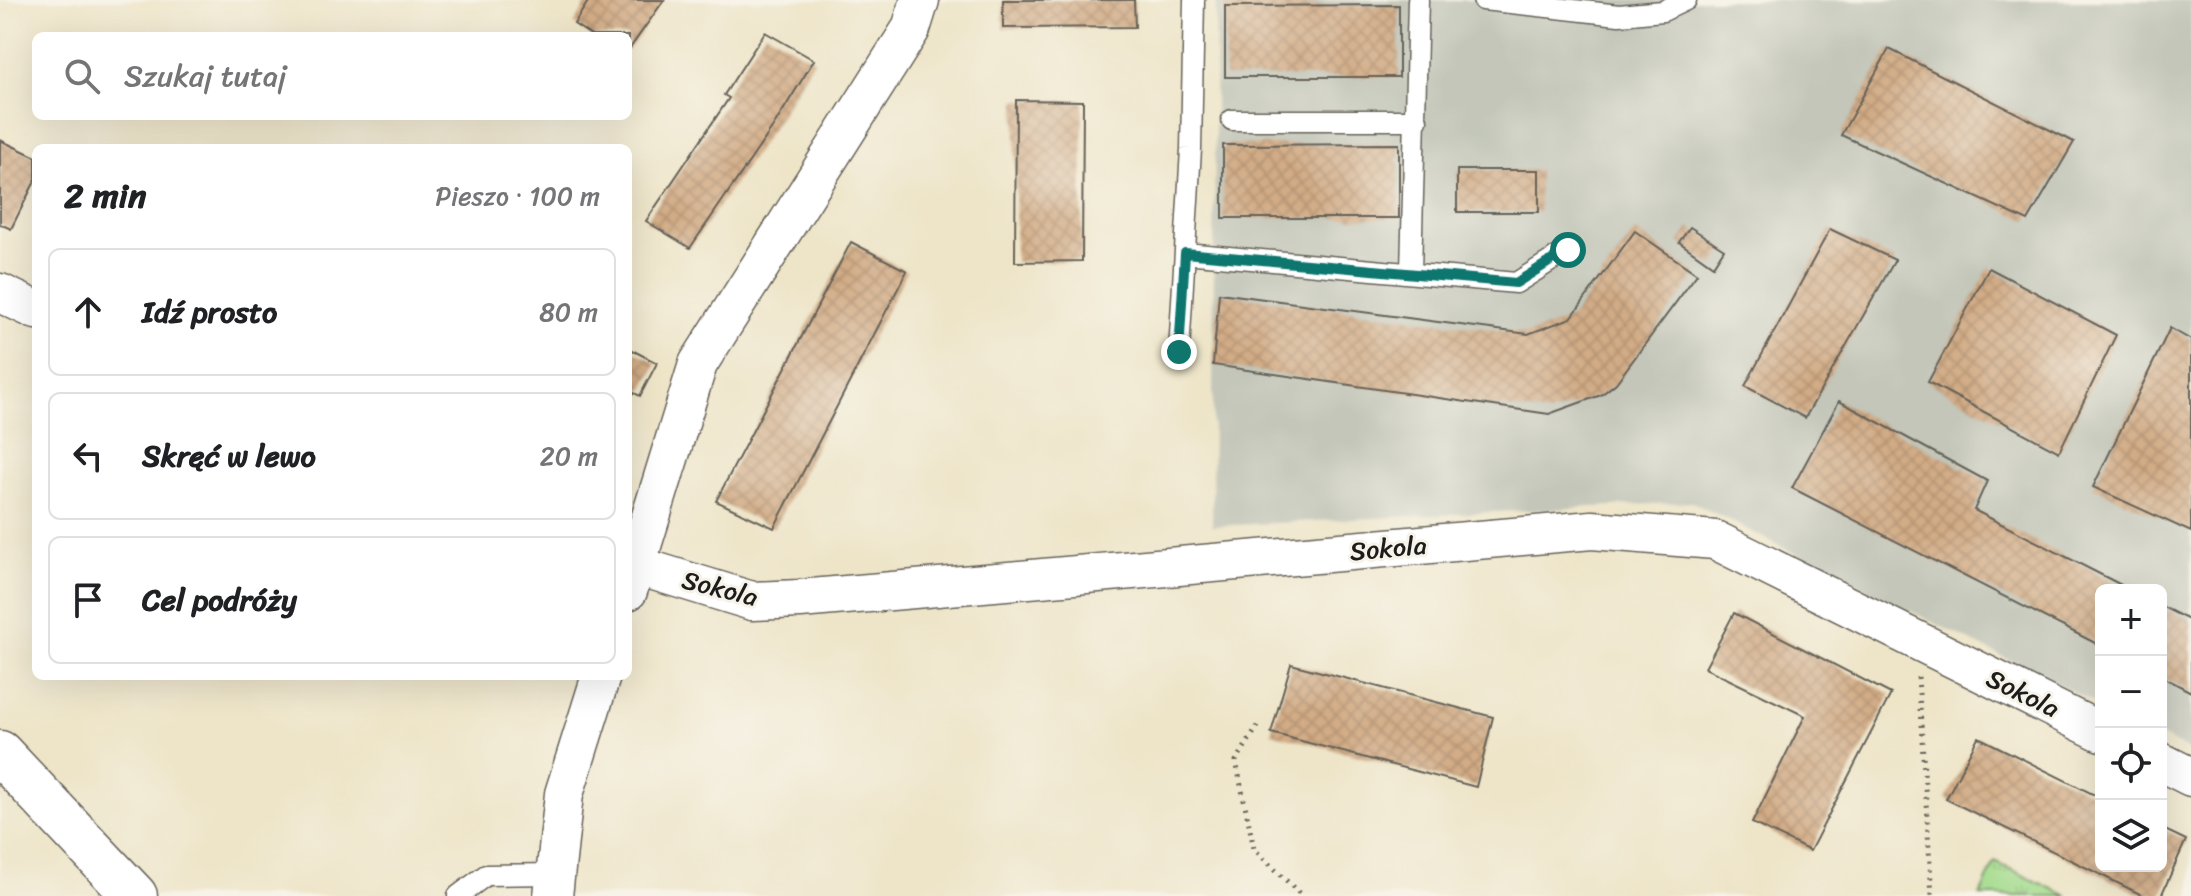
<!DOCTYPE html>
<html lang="pl">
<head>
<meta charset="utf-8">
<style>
	:root { --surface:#fff; --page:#f6f6f6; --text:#202124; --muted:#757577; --line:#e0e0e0 }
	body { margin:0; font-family:Sriracha,sans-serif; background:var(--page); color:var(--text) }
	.controls { position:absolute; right:24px; bottom:24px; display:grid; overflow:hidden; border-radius:12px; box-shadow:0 8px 32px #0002 }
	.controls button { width:72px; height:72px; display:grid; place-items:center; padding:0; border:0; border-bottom:2px solid var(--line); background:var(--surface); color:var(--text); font:40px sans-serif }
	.stop { position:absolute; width:24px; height:24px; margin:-18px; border:6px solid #0f766e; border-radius:50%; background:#fff }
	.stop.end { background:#0f766e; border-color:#fff; box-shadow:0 2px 8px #0008 }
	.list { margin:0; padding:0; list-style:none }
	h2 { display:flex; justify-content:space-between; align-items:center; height:104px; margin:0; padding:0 32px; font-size:34px }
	h2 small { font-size:26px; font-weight:400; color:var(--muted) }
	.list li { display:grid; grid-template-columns:52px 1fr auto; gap:24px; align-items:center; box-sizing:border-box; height:128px; margin:0 16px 16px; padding:0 16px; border:2px solid var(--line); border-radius:12px }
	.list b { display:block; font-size:30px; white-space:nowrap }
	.list em { font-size:26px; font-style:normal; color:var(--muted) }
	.icon { flex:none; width:44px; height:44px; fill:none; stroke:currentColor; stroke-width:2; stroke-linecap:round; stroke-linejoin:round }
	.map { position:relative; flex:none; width:2191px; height:896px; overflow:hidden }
	.search { position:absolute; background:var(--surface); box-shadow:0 8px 32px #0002; left:32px; top:32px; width:600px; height:88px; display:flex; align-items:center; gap:20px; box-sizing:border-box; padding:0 28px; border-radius:12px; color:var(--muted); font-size:30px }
	.panel { position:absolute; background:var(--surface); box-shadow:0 8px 32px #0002; left:32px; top:144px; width:600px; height:536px; border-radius:12px }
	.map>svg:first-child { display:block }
</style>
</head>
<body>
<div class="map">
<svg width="2191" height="896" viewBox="0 0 2191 896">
	<defs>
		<pattern id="grass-tufts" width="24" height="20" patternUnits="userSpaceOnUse" patternTransform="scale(2)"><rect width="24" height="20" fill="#a4dc8e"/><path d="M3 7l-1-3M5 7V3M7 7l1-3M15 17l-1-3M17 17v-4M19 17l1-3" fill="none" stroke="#8dbc7a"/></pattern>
		<pattern id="building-cross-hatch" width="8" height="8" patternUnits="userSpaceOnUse" patternTransform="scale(2)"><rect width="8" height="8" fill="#d2ac86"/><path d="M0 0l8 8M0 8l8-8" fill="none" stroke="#b49373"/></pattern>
	</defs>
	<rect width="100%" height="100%" fill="#f7f3e8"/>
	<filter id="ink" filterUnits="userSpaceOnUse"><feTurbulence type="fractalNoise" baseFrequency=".0125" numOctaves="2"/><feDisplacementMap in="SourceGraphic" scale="16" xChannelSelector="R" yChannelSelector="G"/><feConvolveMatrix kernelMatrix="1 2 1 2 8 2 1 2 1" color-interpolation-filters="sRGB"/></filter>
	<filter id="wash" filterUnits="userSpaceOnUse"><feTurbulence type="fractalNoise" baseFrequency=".006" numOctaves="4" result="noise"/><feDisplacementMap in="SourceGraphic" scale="32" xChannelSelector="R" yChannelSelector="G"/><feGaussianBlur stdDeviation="1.8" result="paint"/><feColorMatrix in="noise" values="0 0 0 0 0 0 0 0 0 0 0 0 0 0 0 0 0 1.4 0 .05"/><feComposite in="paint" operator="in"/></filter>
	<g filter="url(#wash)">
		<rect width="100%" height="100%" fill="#eee5c9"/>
		<!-- industrial -->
		<path fill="#c3c6b9" d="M1216,0H2191V751L2161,736V590H2101V706L1692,502L1212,526Z"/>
		<!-- grass -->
		<path fill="url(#grass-tufts)" stroke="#607c55" stroke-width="2" d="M1995,862L2068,896H1980Z"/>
		<g id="blocks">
			<!-- building -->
			<path fill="url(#building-cross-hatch)" d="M589,0H664L628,51V36H592L574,24Z
				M1003,0H1134L1135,27L1003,28Z
				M1399,5V77H1225V6Z
				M765,32L814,60L773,127L690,248L646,221L729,98L724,95Z
				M1889,49L2074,142L2028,221L1841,135Z
				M1016,100L1083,101L1082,261L1015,262Z
				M0,140L36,157V179L11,229L0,224Z
				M1399,144V218H1223V145Z
				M1457,170H1539V212H1457Z
				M1690,227L1724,249L1713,266L1679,242Z
				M1830,229L1895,260L1805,418L1745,386Z
				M1635,231L1697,274L1616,383L1601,395L1549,414L1213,365L1219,293L1528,334L1571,318Z
				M851,242L907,271L774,528L716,501Z
				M1989,268L2116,335L2059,452L1928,382Z
				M2170,328L2191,340V532L2093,487Z
				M628,348L657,363L640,396L628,390Z
				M1839,401L1987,481L1974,510L2131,590H2101V646L1792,488Z
				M2161,606L2191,621V692L2161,676Z
				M1734,613L1891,694L1810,851L1752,823L1805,716L1705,668Z
				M1291,664L1493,717L1476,787L1271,733Z
				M1978,737L2101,798V866H2161V828L2186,840L2161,896H2144L1946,799Z"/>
		</g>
	</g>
	<g filter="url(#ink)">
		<use href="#blocks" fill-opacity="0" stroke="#666259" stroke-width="2"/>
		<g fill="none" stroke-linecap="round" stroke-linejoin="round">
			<!-- lane casing -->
			<g stroke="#666259" stroke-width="23">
				<path id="lane" d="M1483,0L1619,15L1663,11L1686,0
					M1232,120H1417
					M1185,253L1516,283L1568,250
					M1411,272L1418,0
					M1179,352L1191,149L1194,0
					M458,896L486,875L556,874"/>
			</g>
			<!-- street casing -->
			<g stroke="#666259" stroke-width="41">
				<path id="street" d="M0,293L36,310
					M628,563L752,601L800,599L1592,530L1715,540L2101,732
					M628,591L698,364L911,29L920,0
					M2161,762L2191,777
					M553,896L564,794L601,676"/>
			</g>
			<!-- secondary casing -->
			<g stroke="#666259" stroke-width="47">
				<path id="secondary" d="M0,753L135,896"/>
			</g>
			<!-- path -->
			<path stroke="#666259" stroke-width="5" stroke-dasharray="2 6" stroke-linecap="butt" d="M1918,677L1932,896
				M1258,726L1236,761L1254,849L1302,896"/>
			<!-- lane -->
			<use href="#lane" stroke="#fff" stroke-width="20"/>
			<!-- street -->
			<use href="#street" stroke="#fff" stroke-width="38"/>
			<!-- secondary -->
			<use href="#secondary" stroke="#fff" stroke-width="44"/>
		</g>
	</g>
	<g fill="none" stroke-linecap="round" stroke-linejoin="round" filter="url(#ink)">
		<!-- route -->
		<path stroke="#0f766e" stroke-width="10" d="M1179,352L1185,253L1516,283L1568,250"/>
	</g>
	<g text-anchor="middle" stroke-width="6" stroke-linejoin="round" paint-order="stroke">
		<!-- street labels -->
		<g font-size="26" fill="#1c1c1c" stroke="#f7f3e8">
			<text transform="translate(1388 548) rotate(-5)" y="9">Sokola</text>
			<text transform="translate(720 588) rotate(14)" y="9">Sokola</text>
			<text transform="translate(2023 693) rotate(26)" y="9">Sokola</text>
		</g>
	</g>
</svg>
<div class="controls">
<button>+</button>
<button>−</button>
<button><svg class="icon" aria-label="locate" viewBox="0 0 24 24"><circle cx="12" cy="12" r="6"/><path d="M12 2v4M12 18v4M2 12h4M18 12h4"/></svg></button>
<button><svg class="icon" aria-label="layers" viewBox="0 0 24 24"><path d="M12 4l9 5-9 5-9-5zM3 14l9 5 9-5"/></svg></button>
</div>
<div class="stop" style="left:1568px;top:250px"></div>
<div class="stop end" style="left:1179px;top:352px"></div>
<div class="search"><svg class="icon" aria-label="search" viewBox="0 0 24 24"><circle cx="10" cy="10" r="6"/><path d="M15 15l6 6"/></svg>Szukaj tutaj</div>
<section class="panel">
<h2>2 min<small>Pieszo · 100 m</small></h2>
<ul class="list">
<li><svg class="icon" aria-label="ahead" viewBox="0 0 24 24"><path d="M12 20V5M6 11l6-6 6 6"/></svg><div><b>Idź prosto</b></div><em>80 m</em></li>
<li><svg class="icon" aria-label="left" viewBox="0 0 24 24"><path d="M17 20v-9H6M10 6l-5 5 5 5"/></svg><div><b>Skręć w lewo</b></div><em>20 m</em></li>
<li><svg class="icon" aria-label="arrive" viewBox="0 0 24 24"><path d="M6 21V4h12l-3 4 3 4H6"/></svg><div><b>Cel podróży</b></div></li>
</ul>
</section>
</div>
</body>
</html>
